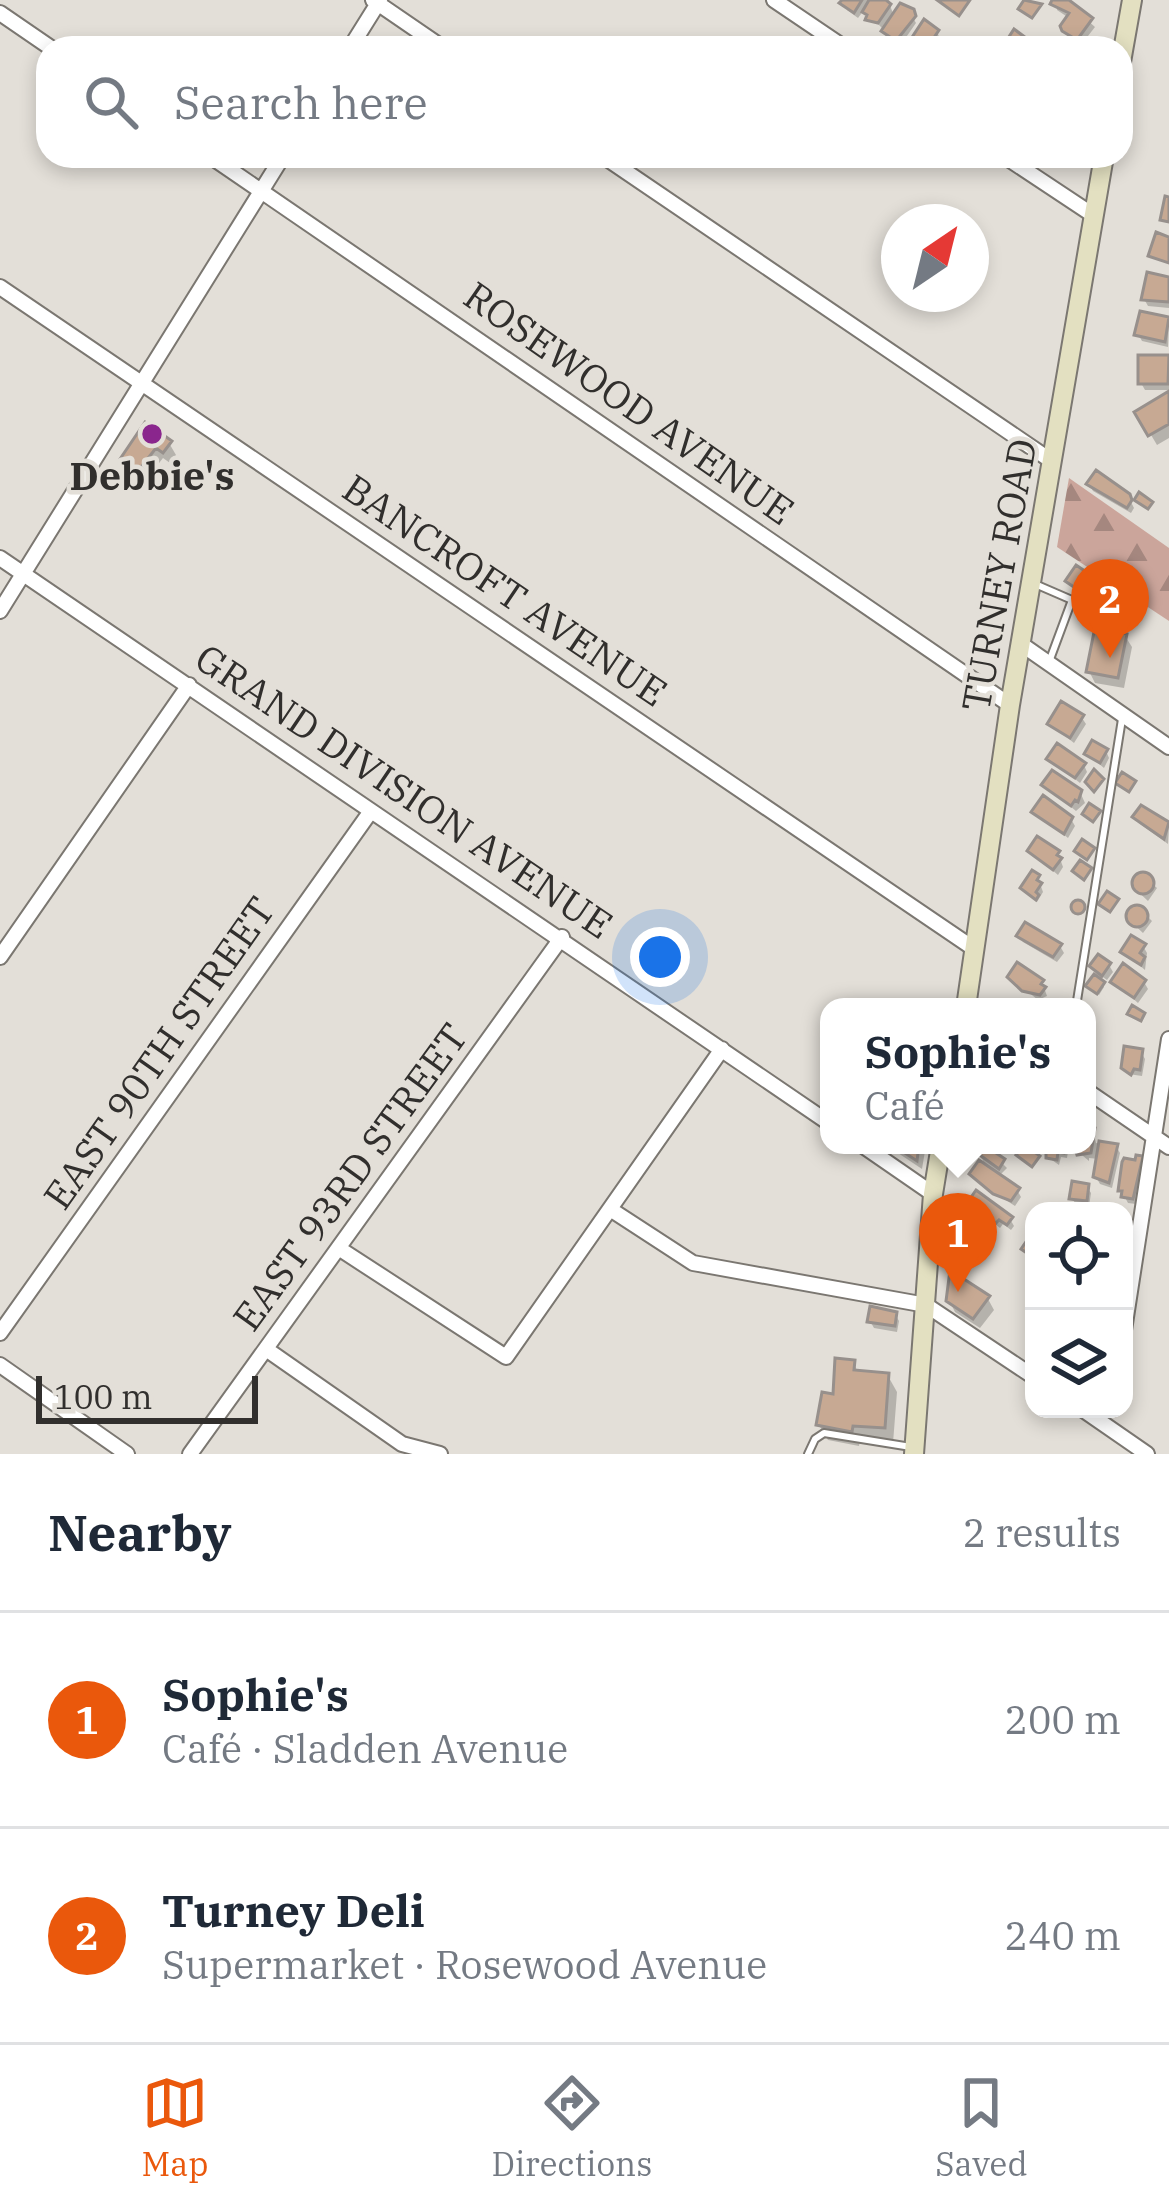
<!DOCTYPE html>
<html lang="en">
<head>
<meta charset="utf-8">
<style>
	:root { --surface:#fff; --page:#f2f2f3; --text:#1f2937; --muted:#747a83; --line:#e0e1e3; --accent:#ea580c }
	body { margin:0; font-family:"IBM Plex Serif",serif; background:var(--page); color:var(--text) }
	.controls { position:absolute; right:36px; bottom:36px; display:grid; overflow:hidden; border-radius:24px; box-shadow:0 6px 18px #0003 }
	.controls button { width:108px; height:108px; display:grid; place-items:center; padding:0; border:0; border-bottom:3px solid var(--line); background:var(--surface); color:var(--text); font:60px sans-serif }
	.compass { position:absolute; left:881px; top:204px; width:108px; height:108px; border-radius:50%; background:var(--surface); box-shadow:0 6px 18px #0003; rotate:35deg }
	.scale { position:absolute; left:36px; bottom:30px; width:222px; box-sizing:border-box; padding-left:12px; border:6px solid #312f2d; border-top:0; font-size:33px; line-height:42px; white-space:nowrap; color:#312f2d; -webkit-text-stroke:9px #e3dfd8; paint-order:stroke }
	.you { position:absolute; left:660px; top:957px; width:42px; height:42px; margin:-30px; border:9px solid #fff; border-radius:50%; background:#1a73e8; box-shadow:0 0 0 18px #1a73e833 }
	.badge { display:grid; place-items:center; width:78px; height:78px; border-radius:50%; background:var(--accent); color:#fff; font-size:39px; font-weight:700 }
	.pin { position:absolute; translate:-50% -99px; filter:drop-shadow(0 3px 6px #0008) }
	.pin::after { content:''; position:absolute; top:63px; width:42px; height:36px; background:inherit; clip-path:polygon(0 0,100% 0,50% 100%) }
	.popup { position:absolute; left:820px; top:998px; width:276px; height:156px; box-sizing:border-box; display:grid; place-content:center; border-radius:24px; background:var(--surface); filter:drop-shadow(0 3px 9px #0005); font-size:39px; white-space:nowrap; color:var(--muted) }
	.popup b { font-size:45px; color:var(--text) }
	.popup::after { content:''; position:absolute; left:50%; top:100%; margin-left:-24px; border:24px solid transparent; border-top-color:var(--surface) }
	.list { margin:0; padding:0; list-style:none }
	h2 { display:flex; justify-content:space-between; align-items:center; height:156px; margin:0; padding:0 48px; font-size:51px }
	h2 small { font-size:39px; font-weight:400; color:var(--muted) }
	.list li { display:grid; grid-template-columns:78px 1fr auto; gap:36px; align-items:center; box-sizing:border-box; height:216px; padding:0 48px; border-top:3px solid var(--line) }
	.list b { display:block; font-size:45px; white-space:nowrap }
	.list p { margin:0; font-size:39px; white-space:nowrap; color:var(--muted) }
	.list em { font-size:39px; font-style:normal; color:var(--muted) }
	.icon { flex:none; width:66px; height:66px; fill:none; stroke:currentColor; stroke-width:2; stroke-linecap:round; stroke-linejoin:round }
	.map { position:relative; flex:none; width:1169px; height:1454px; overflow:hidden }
	.search { position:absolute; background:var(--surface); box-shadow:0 6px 18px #0003; left:36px; right:36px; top:36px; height:132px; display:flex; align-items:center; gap:30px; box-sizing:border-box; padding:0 42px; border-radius:36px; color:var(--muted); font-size:45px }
	.sheet { height:588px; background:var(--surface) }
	nav { display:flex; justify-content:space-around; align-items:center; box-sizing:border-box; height:168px; border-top:3px solid var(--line); background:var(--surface); font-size:33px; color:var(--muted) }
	nav a { display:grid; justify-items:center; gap:6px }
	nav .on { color:var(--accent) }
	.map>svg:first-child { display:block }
</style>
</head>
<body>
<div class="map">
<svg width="1169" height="1454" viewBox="0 0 1169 1454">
	<defs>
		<pattern id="forest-firs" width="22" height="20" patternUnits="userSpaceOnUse" patternTransform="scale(3)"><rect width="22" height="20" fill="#cba59b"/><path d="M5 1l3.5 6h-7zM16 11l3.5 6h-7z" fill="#a5877f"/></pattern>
	</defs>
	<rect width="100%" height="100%" fill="#e3dfd8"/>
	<!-- forest -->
	<path fill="url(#forest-firs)" d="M1069,478L1169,548V621L1057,547Z"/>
	<!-- shadow -->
	<path fill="#0003" d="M845,0H869L871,4L874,0H888L894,16H912L916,23L900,46L864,10L858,18L847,10Z
		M1056,0H1065L1095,27L1081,45L1065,29L1069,18L1057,10Z
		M937,32L940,39L934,48H908Z
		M1049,156H1066L1068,159L1064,166Z
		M1169,280V308L1148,306L1144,299Z
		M1142,314L1169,320L1168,347L1142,341L1138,334Z
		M1141,358H1169V390H1145L1141,383Z
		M1169,395V438L1157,445L1138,413Z
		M146,427L169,443L176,455L170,463L163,458L145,481L130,471L124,459Z
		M1089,484L1128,496L1134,508L1131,513L1093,491Z
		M1069,581L1101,586L1105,593L1097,605Z
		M1125,636L1132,647L1124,688L1095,683L1089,671Z
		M1082,718L1086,724L1074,743L1050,724Z
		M1106,751L1109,758L1104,768L1087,754Z
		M1050,759L1084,765L1087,772L1080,783Z
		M1044,785L1080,792L1085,803L1076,811Z
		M1142,809L1169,826L1168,844L1140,824L1136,818Z
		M1035,812L1071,819L1075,826L1068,838Z
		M1030,851L1058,853L1063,867L1058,875Z
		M1142,874L1157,888L1148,901L1133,887Z
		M1038,878L1043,892L1037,902L1023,889Z
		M1137,906L1152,921L1143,933L1128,919Z
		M1019,936L1060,946L1064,953L1057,962L1023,942Z
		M1143,946L1147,953L1145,970L1124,952Z
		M1109,965L1113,972L1107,980L1097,973L1104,987L1099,995L1089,986L1097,974L1092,966Z
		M1010,977L1042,982L1047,996L1038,1000Z
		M1114,982H1144L1148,989L1138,1003Z
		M1141,1052L1145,1059L1142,1076L1128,1074L1124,1067Z
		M1087,1130L1093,1131L1096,1143L1116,1146L1120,1153L1112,1188L1100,1184L1096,1177L1099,1159L1089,1158V1161L1076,1150L1077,1145H1087Z
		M886,1145H926L922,1169Z
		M969,1145H1006L997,1158L1007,1168L998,1177L1017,1190L1021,1197L1015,1206L976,1181L973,1174L983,1160Z
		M1051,1145H1069L1067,1158L1061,1157L1059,1165L1049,1158Z
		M1141,1160L1145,1166L1136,1204L1128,1203L1121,1190Z
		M1087,1187L1091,1193L1089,1207L1076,1205L1072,1198Z
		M970,1203L1010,1219L1014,1226L1011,1230L1003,1224L1000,1228Z
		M1124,1228L1131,1236L1128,1253L1124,1252Z
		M988,1299L994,1310L980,1328L955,1312L949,1300Z
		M895,1314L899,1321L897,1332L874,1328L870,1321Z
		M853,1362L859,1374L888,1376L897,1392L893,1443L860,1440L859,1446L828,1440L819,1425Z"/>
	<!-- building -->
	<path fill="#c7a993" stroke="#97908c" stroke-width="3" d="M842,0H862L854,13L839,3Z
		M869,0H886L891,4L878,23L865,20L867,15L862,12Z
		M937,0H970L959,16Z
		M1024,0L1042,4L1032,18L1018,9Z
		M1052,0H1069L1093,18L1077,40L1062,31L1060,26L1069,13L1050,4Z
		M900,3L914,9L916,16L896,41L881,31Z
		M924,19L939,30L927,48H905Z
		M1014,29L1026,38L1020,48L1005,43Z
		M1165,196L1169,197V222L1160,220Z
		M1156,232L1169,237V263L1148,256Z
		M1147,272L1169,277V302L1141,300Z
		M1140,311L1169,317L1165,342L1134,335Z
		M1138,355H1169L1168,384H1138Z
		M1169,391V424L1148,436L1134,412Z
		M145,422L172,441L163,453L156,448L138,471L120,459Z
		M1096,470L1130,494L1132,500L1127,508L1086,484Z
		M1139,492L1153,502L1148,509L1134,500Z
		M1076,565L1104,584L1093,600L1065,581Z
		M1115,600L1128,606L1121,621L1109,614Z
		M1095,627L1127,634L1118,678L1086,672Z
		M1061,701L1084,715L1070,738L1047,724Z
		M1092,740L1108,749L1100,763L1084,754Z
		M1057,743L1086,763L1075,778L1046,759Z
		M1094,769L1104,779L1094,792L1085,782Z
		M1052,770L1082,790L1078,802L1075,800L1071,806L1041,785Z
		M1122,772L1136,781L1129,792L1115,783Z
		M1043,795L1073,817L1064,834L1031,812Z
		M1089,803L1101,811L1093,822L1082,814Z
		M1141,805L1169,822L1164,839L1132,817Z
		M1037,836L1060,851L1057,855L1062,858L1053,870L1027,851Z
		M1082,839L1095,848L1087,860L1074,851Z
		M1080,860L1092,868L1084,880L1072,871Z
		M1032,870L1040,875L1037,880L1042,883L1036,892L1039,895L1036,900L1020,888Z
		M1132 883a11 11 0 1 1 22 0a11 11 0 1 1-22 0Z
		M1107,891L1119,899L1110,912L1098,904Z
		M1071 907a7 7 0 1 1 14 0a7 7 0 1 1-14 0Z
		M1126 916a11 11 0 1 1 22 0a11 11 0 1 1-22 0Z
		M1025,922L1062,944L1053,957L1016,936Z
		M1131,935L1146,944L1140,953L1145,957L1141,965L1120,952Z
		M1098,954L1111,963L1102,976L1089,966Z
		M1017,962L1044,980L1041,984L1046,987L1040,995L1022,991L1007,977Z
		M1123,963L1146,980L1134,998L1110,982Z
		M1094,974L1105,982L1097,994L1085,986Z
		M1132,1005L1145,1013L1141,1021L1127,1014Z
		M1124,1046L1143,1049L1140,1070L1134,1069L1131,1075L1121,1068Z
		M1087,1127L1095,1128L1091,1153L1077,1155L1074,1145H1087Z
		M1099,1141L1118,1144L1109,1183L1093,1177Z
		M893,1145H919L917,1161Z
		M966,1145H984L1005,1159L999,1169Z
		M1025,1145L1040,1156L1032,1167L1016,1155Z
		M1046,1145H1065L1064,1153L1058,1152L1057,1160L1046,1158Z
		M1136,1155L1143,1156L1133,1199L1121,1197L1122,1191H1118L1122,1162L1124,1158L1135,1160Z
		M979,1160L1020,1188L1011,1201L993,1194L969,1174Z
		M1072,1181L1089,1184L1087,1201L1069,1199Z
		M976,1190L1013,1217L1007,1225L999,1220L996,1223L967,1203Z
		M1032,1233L1034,1234V1258L1021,1249Z
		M950,1270L990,1296L973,1319L946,1301Z
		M870,1306L897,1312L895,1326L867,1322Z
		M835,1358L855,1360L854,1370L889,1373L885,1428L853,1426L852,1432L816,1425L822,1392L833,1394Z"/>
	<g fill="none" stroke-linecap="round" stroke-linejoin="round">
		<!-- lane casing -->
		<g stroke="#7b7771" stroke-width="10">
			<path id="lane" d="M1035,584L1072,600L1049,662
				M1076,1007L1122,719
				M808,1454L815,1439L824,1433L911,1447"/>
		</g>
		<!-- street casing -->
		<g stroke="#7b7771" stroke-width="18">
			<path id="street" d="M373,0L443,48
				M774,0L845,48
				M0,13L51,48
				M350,48L380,0
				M210,156L1010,705
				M603,156L1053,462
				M1004,156L1093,215
				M0,287L973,948
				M0,558L829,1123
				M0,611L283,156
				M1021,644L1169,747
				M0,957L189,685
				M1087,1091L1169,1147
				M862,1145L933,1194
				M610,1209L693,1263L926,1305L1034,1377
				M340,1249L506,1357L722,1049
				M1124,1330L1169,1039
				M0,1333L371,811
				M266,1349L402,1444L440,1454
				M0,1365L127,1454
				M1082,1409L1147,1454
				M190,1454L562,937"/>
		</g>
		<!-- secondary casing -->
		<g stroke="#7b7771" stroke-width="22">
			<path id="secondary" d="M1121,62L1132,0
				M966,1007L1010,705L1104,156
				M914,1454L933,1194L941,1145"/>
		</g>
		<!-- lane -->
		<use href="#lane" stroke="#fff" stroke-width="6"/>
		<!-- street -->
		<use href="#street" stroke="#fff" stroke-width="14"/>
		<!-- secondary -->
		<use href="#secondary" stroke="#e3e0c1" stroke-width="18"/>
	</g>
	<!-- markers -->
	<circle fill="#8a268d" stroke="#e3dfd8" stroke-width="4.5" cx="152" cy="434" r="12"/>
	<g text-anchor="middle" stroke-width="9" stroke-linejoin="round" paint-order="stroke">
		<!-- street labels -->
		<g font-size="39" fill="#312f2d" stroke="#e3dfd8">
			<text transform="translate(629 403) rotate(35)" y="14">ROSEWOOD AVENUE</text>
			<text transform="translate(999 575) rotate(-80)" y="14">TURNEY ROAD</text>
			<text transform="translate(505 590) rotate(34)" y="14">BANCROFT AVENUE</text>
			<text transform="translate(404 791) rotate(34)" y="14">GRAND DIVISION AVENUE</text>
			<text transform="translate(159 1053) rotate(-55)" y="14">EAST 90TH STREET</text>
			<text transform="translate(350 1177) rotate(-54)" y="14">EAST 93RD STREET</text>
		</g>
		<!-- poi labels -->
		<g font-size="39" font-weight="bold" fill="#312f2d" stroke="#e3dfd8">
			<text x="152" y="490">Debbie's</text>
		</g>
	</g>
</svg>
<div class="controls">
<button><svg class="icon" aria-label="locate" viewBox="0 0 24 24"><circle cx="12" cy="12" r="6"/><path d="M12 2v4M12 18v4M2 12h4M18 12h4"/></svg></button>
<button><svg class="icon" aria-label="layers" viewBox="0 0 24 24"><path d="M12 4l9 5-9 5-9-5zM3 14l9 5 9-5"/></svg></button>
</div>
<svg class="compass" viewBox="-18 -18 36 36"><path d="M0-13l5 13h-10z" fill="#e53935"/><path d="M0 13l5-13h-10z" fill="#747a83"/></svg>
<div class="scale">100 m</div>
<div class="you"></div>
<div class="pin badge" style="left:958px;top:1292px">1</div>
<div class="popup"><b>Sophie's</b>Café</div>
<div class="pin badge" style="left:1110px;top:658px">2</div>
<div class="search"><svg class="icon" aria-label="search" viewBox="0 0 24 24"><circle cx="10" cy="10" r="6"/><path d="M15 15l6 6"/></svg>Search here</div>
</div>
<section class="sheet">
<h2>Nearby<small>2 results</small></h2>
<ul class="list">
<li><span class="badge">1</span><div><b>Sophie's</b><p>Café · Sladden Avenue</p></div><em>200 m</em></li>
<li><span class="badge">2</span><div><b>Turney Deli</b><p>Supermarket · Rosewood Avenue</p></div><em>240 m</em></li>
</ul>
</section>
<nav>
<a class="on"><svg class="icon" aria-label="map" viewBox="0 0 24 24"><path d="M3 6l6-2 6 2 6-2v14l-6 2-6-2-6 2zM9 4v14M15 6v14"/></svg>Map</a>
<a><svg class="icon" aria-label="directions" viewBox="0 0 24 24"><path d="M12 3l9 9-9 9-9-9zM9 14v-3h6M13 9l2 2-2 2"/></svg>Directions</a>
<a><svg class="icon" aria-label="saved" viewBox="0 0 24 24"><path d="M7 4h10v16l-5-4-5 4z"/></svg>Saved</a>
</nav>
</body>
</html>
